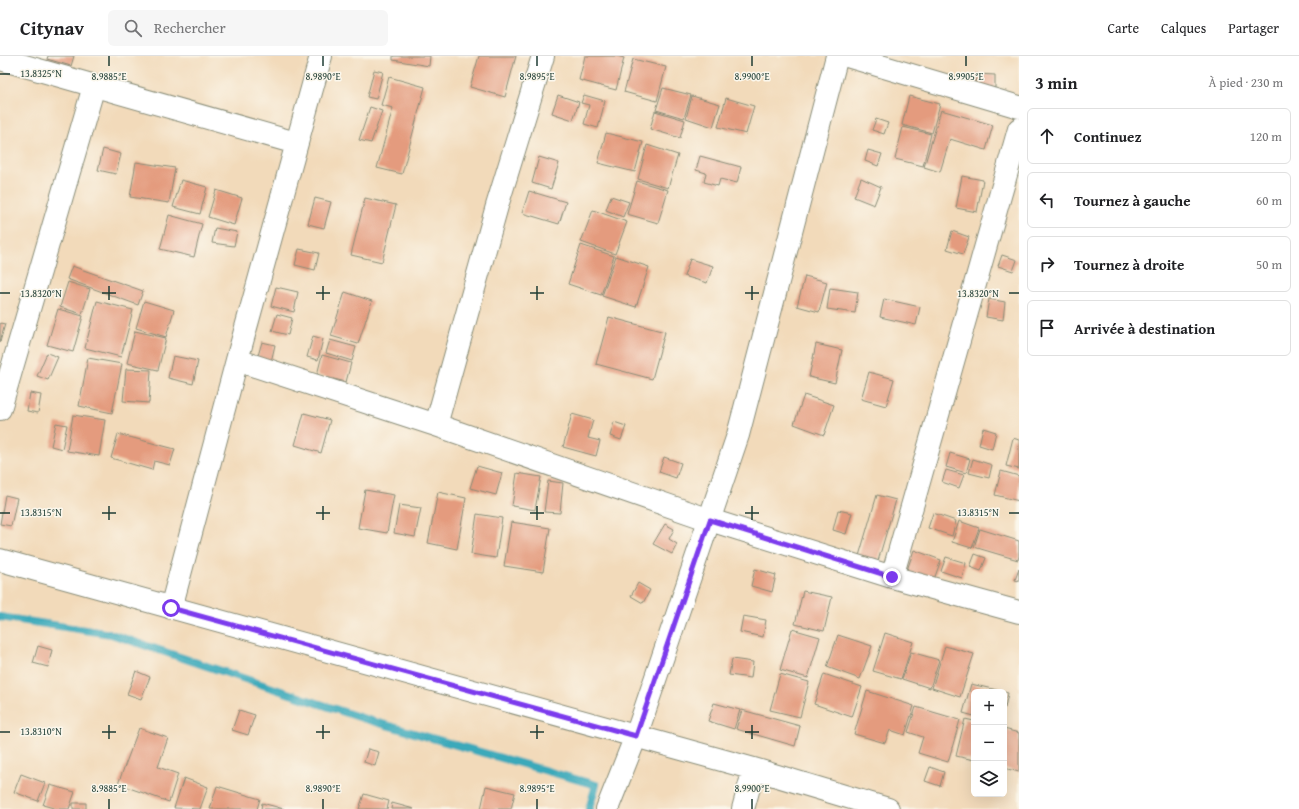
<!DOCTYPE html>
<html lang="fr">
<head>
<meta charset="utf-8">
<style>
	:root { --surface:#fff; --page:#f6f6f6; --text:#202124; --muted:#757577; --line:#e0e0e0 }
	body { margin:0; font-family:"Gentium Book Plus",serif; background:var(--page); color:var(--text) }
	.controls { position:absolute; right:12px; bottom:12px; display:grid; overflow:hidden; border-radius:6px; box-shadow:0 4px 16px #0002 }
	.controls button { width:36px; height:36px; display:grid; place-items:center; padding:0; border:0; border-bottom:1px solid var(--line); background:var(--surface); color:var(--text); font:20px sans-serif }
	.stop { position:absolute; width:12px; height:12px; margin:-9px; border:3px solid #7c3aed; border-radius:50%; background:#fff }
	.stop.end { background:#7c3aed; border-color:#fff; box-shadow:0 1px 4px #0008 }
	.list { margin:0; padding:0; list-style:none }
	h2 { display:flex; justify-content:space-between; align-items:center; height:52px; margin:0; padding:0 16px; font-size:17px }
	h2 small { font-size:13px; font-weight:400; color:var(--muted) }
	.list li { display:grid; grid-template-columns:26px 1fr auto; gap:12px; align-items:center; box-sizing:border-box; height:56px; margin:0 8px 8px; padding:0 8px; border:1px solid var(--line); border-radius:6px }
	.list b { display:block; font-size:15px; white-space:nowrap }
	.list em { font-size:13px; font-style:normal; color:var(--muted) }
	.icon { flex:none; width:22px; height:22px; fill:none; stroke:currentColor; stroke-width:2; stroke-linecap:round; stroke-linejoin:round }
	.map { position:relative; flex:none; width:1019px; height:753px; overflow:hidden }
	header { display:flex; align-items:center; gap:24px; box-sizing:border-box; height:56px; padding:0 20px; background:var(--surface); border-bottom:1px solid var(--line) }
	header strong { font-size:19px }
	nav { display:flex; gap:22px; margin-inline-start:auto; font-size:14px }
	.search { width:280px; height:36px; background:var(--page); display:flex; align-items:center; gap:10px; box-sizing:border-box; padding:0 14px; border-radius:6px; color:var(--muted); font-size:15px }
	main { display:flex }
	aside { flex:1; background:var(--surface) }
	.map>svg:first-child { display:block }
</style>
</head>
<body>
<header>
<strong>Citynav</strong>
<div class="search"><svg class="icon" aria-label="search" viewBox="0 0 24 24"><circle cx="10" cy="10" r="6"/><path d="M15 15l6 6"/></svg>Rechercher</div>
<nav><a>Carte</a><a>Calques</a><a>Partager</a></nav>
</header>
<main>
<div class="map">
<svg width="1019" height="753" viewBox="0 0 1019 753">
	<rect width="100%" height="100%" fill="#fbf7ec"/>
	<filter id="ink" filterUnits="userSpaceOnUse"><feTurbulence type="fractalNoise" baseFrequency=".025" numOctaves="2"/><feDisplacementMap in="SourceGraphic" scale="8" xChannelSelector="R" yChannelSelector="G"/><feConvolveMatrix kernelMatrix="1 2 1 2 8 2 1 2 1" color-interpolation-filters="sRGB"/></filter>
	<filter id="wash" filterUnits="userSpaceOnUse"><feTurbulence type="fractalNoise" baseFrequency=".012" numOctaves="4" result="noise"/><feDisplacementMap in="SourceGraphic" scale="16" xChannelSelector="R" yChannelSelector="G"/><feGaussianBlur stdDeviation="0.9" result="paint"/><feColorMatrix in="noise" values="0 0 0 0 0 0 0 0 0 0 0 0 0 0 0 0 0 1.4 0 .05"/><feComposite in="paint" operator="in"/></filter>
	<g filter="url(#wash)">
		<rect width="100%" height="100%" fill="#f2daba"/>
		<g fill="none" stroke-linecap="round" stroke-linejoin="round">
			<!-- stream -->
			<path stroke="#3ba9ba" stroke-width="8" d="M0,561L111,578L365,663L596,729L589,753"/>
		</g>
		<g id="blocks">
			<!-- building -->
			<path fill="#e49b7e" d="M48,0H74L71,10L47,3Z
				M393,0H430L429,10L393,4Z
				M479,0H516L505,41L470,31Z
				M585,0H617L624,2L616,34L579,24Z
				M633,3L666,11L657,45L624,36Z
				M374,14L383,16L376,43L367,41Z
				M976,18L995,19V32L975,31Z
				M389,21L425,31L402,118L377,112L393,52L381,49Z
				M663,32L691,39L684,62L656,54Z
				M558,39L579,46L573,64L552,57Z
				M584,39L605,45L598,72L584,68L589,49L581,47Z
				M692,40L720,48L713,71L686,62Z
				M909,40L940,48L932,77L902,69Z
				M726,42L754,50L746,78L718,71Z
				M370,51L382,55L371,87L359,84Z
				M941,54L993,69L986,94L950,83L940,116L924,111Z
				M655,55L685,64L680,82L650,73Z
				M876,63L888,67L884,78L872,74Z
				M903,71L931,78L923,110L895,103Z
				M606,77L643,86L635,116L598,107Z
				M647,89L678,99L668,132L638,123Z
				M103,93L121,98L116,118L98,114Z
				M868,94L882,98L878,110L865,105Z
				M700,100L741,111L737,127L720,123L718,130L704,126L706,117L696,114Z
				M539,101L559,107L551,133L532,127Z
				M136,106L175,112L169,147L130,141Z
				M962,120L983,124L977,156L956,152Z
				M861,122L881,131L874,149L854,141Z
				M181,124L207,131L200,158L173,151Z
				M637,125L668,134L658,167L627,158Z
				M216,134L242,142L234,169L208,161Z
				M529,135L566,146L559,168L522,157Z
				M611,140L629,146L623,161L606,154Z
				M315,142L331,146L324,172L308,168Z
				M365,142L396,149L382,206L351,199Z
				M593,154L627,166L615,198L581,186Z
				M169,159L202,168L194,201L160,193Z
				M215,172L237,176L234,190L212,187Z
				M952,175L969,181L963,198L947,193Z
				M581,189L614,200L601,239L568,228Z
				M299,193L319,197L315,214L295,209Z
				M1002,199L1017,204L1013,215L998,210Z
				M616,200L649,211L636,251L602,240Z
				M690,203L713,210L707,227L684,220Z
				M72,210L143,235L138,249L67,223Z
				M805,220L827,226L819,256L797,250Z
				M68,226L90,233L82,258L60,251Z
				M276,231L298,236L294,256L271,250Z
				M830,232L858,236L855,257L827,253Z
				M345,236L372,245L358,288L331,280Z
				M884,243L920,251L916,269L880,261Z
				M989,243L1005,246L1003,264L986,261Z
				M97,245L133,254L121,301L85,292Z
				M144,245L174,254L166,281L136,272Z
				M58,253L83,260L73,296L47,289Z
				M277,258L292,262L288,279L272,275Z
				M609,261L665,276L652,323L596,308Z
				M0,267L5,268L0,286Z
				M135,275L166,282L158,314L127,307Z
				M313,280L323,283L318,304L307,301Z
				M330,284L356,291L352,305L326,297Z
				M262,286L275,289L271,306L257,303Z
				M816,288L842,294L835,327L809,321Z
				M47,297L58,301L48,324L37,320Z
				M322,299L351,307L346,326L317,319Z
				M173,300L198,305L193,328L168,322Z
				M88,302L122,308L112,357L79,350Z
				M126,313L151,314L149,347L123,345Z
				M869,316L894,323L886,350L861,343Z
				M30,337L41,339L38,357L27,355Z
				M804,339L834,349L824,379L794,368Z
				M304,357L330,364L321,397L295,389Z
				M572,358L593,364L588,382L600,385L596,400L563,391Z
				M73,359L105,364L99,400L67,395Z
				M614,366L626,370L621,384L610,380Z
				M56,367L67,369L62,393L51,390Z
				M983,372L996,376L992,393L979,389Z
				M118,378L175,393L170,409L154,405L152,414L111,402Z
				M1013,382L1019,384V413L1006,410Z
				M950,397L970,403L966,417L946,411Z
				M664,401L681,407L676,422L659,416Z
				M973,403L992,409L989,422L969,417Z
				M477,410L502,417L496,439L470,432Z
				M946,414L964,419L959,432L942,426Z
				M1001,415L1019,420V445L995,439Z
				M517,417L541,421L535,454L512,450Z
				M548,425L563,427L560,457L544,456Z
				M365,434L394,439L387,477L358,472Z
				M438,436L466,442L457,493L428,487Z
				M5,439L17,442L11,470L0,468Z
				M877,439L896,444L878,505L859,500Z
				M399,449L421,452L415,481L394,477Z
				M838,454L852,457L846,478L833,474Z
				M933,457L956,465L952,480L928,472Z
				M477,458L502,462L496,502L471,498Z
				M959,465L979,472L972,492L952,486Z
				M511,466L550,472L543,516L504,510Z
				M665,468L674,473L669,483L677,488L672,498L653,488Z
				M980,473L1019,485V500L1018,504L974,491Z
				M914,494L941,504L933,526L906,517Z
				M975,498L986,502L981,515L970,511Z
				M946,501L966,507L962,522L941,515Z
				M755,513L776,519L772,536L751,530Z
				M1019,513V525L1015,524Z
				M638,527L650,534L643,547L631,540Z
				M803,535L832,541L824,575L795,568Z
				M743,560L766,564L763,581L740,576Z
				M792,573L820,581L808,622L780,614Z
				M885,577L913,586L901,623L873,615Z
				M838,579L872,590L860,623L827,611Z
				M38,590L52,594L48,611L33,607Z
				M945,590L974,598L960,641L932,632Z
				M911,596L939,604L930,632L902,623Z
				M732,603L753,606L751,622L729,619Z
				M136,615L150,621L141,643L127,638Z
				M780,618L809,626L800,661L770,654Z
				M824,618L862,631L852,661L814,648Z
				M971,628L1001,635L974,636V660L963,657Z
				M867,635L914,650L905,679L890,674L885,687L854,678Z
				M1004,636L1008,637L1005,652H1004Z
				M714,647L740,654L734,673L708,665Z
				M916,651L960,664L948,706L918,697L923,681L908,676Z
				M239,654L255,659L248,679L232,674Z
				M742,654L800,670L795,690L736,673Z
				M965,663L974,665V704L956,700Z
				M139,672L168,682L158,711L178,718L169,746L118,728Z
				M1004,673L1019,677V716L1004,712Z
				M368,693L379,696L375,710L364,706Z
				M930,711L944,716L940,730L925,725Z
				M21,718L45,727L38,745L14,736Z
				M184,722L208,731L200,753L174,752Z
				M50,729L75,736L69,753H57L43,749Z
				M217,730L260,743L257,753H210Z
				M486,730L515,737L511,753H481Z
				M364,738L389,745L387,753H359Z
				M73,747H86V753H73Z
				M262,747L284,753H261Z
				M392,747L414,753H391Z"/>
		</g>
	</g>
	<g filter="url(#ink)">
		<use href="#blocks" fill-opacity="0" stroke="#888c77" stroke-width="1"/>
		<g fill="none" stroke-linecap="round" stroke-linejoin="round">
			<!-- minor casing -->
			<g stroke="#888c77" stroke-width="24">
				<path id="minor" d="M847,0L1019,51
					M0,3L296,87
					M237,304L436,369L710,464L892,521L1019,556
					M0,353L94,30
					M436,369L497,150L543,0
					M0,504L754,713L888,753
					M892,521L1019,73
					M171,552L237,304L321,0
					M607,753L636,680L738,379L837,0
					M743,753L754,713"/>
			</g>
			<!-- minor -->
			<use href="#minor" stroke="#fff" stroke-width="22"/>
		</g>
	</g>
	<g fill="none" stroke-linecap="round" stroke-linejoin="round" filter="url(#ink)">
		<!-- route -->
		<path stroke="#7c3aed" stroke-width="5" d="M171,552L636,680L710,464L892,521"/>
	</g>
	<!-- ticks -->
	<path fill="none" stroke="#1f3d34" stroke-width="1.5" d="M109,0V10M323,0V10M537,0V10M752,0V10M966,0V10M0,18H10M109,230V244M323,230V244M537,230V244M752,230V244M0,237H10M102,237H116M316,237H330M530,237H544M745,237H759M1009,237H1019M109,450V464M323,450V464M537,450V464M752,450V464M0,457H10M102,457H116M316,457H330M530,457H544M745,457H759M1009,457H1019M109,669V683M323,669V683M537,669V683M752,669V683M0,676H10M102,676H116M316,676H330M530,676H544M745,676H759M109,743V753M323,743V753M537,743V753M752,743V753"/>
	<g font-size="10" text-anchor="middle" fill="#1f3d34" stroke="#fbf7ec" stroke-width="3" stroke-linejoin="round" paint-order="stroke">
		<text x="41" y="21">13.8325°N</text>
		<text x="109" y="24">8.9885°E</text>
		<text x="323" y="24">8.9890°E</text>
		<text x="537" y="24">8.9895°E</text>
		<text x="752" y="24">8.9900°E</text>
		<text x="966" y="24">8.9905°E</text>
		<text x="41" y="241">13.8320°N</text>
		<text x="978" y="241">13.8320°N</text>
		<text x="41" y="460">13.8315°N</text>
		<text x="978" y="460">13.8315°N</text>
		<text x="41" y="679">13.8310°N</text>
		<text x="109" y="736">8.9885°E</text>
		<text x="323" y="736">8.9890°E</text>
		<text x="537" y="736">8.9895°E</text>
		<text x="752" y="736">8.9900°E</text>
	</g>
</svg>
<div class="controls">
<button>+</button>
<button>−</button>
<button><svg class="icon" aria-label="layers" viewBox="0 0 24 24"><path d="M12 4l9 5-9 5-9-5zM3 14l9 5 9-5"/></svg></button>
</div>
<div class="stop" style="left:171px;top:552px"></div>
<div class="stop end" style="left:892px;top:521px"></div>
</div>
<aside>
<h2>3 min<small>À pied · 230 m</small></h2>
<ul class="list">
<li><svg class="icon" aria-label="ahead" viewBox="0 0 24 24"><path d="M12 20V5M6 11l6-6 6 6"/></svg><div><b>Continuez</b></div><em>120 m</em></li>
<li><svg class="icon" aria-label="left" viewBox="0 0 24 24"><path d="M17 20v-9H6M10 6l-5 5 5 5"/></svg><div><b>Tournez à gauche</b></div><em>60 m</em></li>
<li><svg class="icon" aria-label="right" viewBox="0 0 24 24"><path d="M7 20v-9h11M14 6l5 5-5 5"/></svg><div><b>Tournez à droite</b></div><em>50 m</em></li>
<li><svg class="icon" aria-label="arrive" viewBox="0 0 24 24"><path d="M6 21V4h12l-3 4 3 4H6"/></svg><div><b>Arrivée à destination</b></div></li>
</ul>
</aside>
</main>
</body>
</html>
